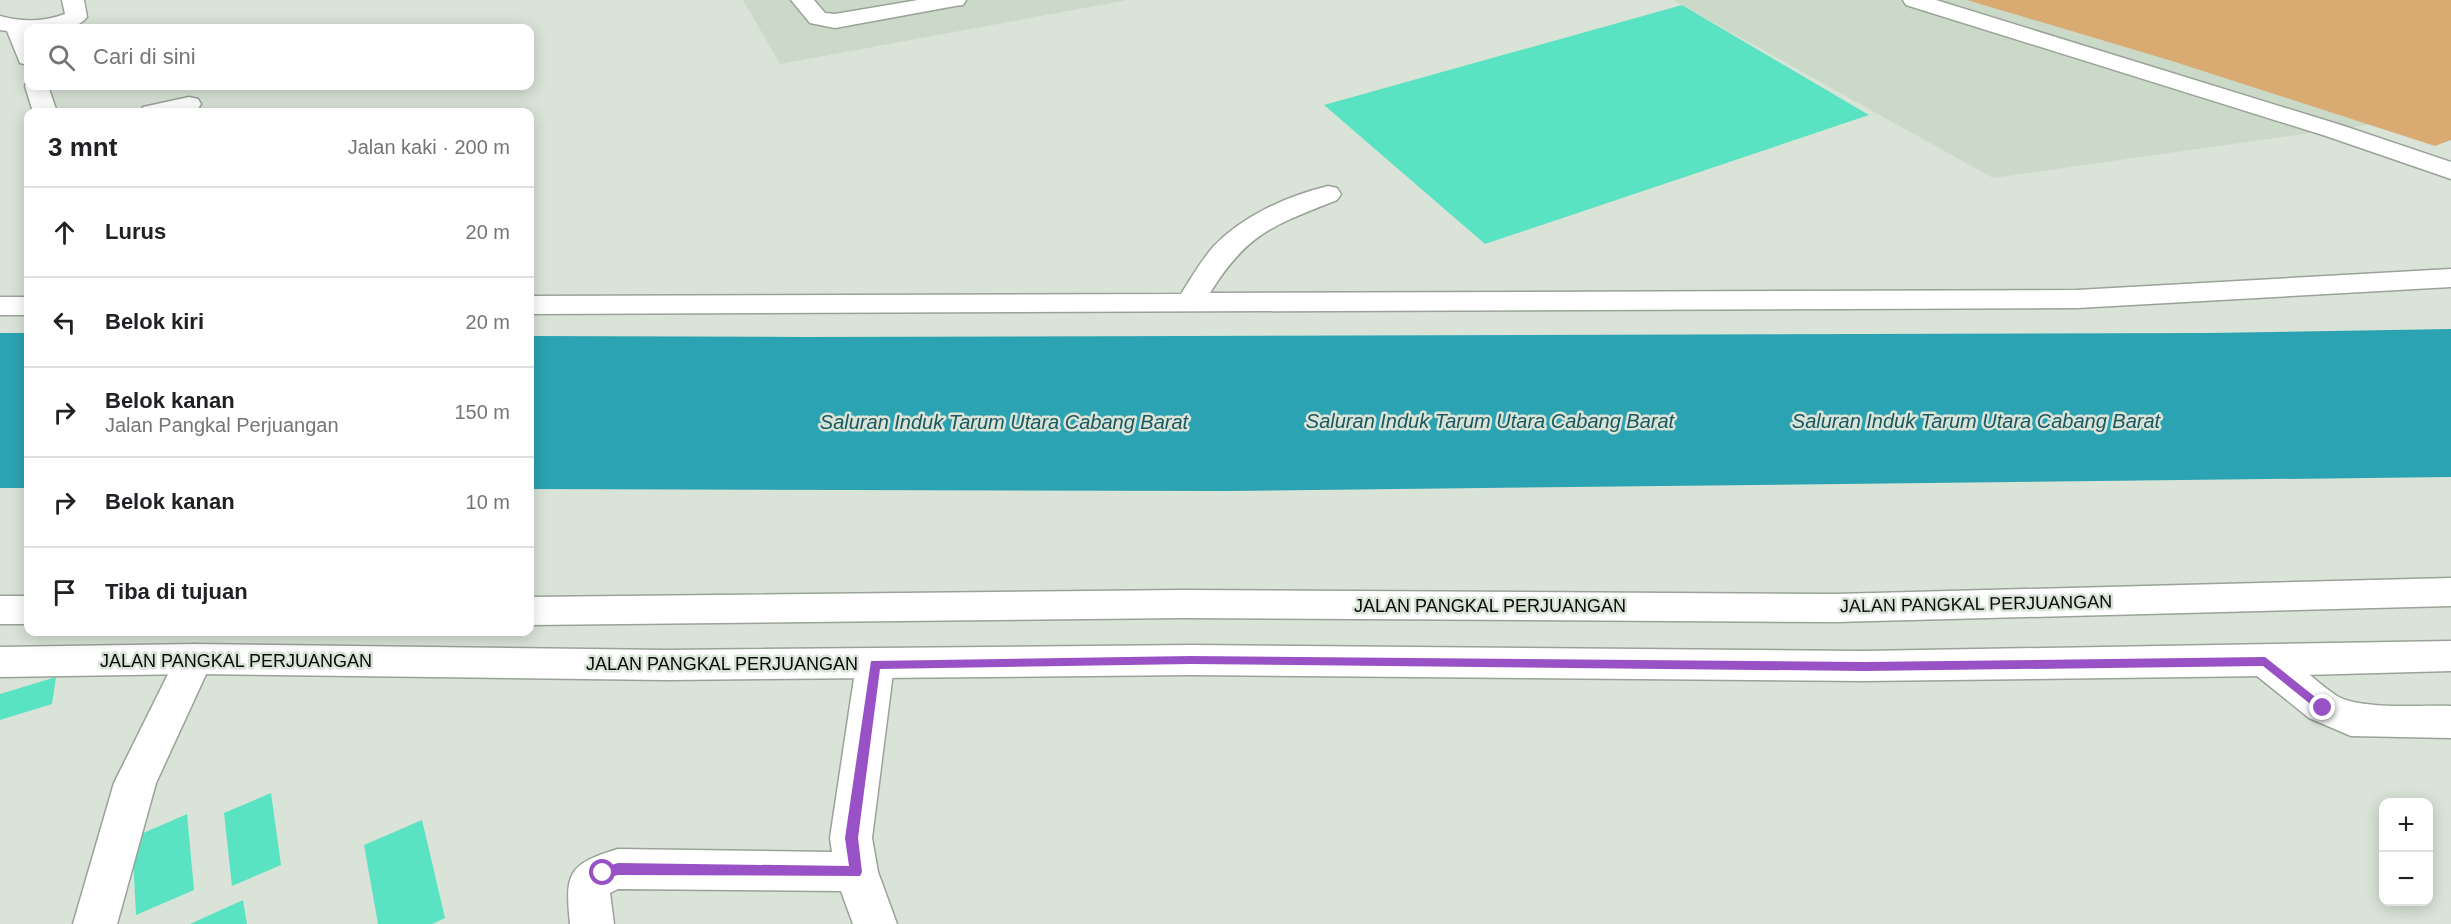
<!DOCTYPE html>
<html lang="id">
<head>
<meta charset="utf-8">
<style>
	:root { --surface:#fff; --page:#f2f2f2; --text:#202124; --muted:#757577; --line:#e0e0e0 }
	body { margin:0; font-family:Helvetica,sans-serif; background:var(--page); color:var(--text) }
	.controls { position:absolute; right:18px; bottom:18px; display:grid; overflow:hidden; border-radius:12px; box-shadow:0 3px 15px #0003 }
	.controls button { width:54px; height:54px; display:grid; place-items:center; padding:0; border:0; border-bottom:2px solid var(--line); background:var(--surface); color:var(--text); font:30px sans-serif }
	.stop { position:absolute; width:18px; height:18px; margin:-14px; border:4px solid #9952c6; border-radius:50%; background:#fff }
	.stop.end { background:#9952c6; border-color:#fff; box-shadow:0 2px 6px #0008 }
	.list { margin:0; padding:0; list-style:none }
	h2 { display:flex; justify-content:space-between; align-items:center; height:78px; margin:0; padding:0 24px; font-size:26px }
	h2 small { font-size:20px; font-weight:400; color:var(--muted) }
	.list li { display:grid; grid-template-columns:39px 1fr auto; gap:18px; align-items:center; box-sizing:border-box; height:90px; padding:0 24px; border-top:2px solid var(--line) }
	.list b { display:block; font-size:22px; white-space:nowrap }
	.list p { margin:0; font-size:20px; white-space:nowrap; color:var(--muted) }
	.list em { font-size:20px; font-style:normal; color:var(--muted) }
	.icon { flex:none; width:33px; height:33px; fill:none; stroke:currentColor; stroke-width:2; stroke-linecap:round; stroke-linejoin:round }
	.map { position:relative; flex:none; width:2451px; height:924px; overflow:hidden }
	.search { position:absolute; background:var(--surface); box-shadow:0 3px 15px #0003; left:24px; top:24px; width:510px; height:66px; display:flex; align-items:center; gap:15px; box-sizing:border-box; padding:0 21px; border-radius:12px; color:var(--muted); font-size:22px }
	.panel { position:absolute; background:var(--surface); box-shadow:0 3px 15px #0003; left:24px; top:108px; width:510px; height:528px; border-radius:12px }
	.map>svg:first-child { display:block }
</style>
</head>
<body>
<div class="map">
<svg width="2451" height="924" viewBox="0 0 2451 924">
	<rect width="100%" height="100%" fill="#d9e3d7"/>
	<!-- built -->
	<path fill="#cbdac8" d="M743,0H1128L780,64Z
		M1673,0H2412L2451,113L1993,178Z"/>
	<!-- green -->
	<path fill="#d9ab72" d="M1967,0H2451V140L2435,146L2172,61Z"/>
	<!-- water -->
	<path fill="#2ca3b2" d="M2451,329V477L1228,491L530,489V336L803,337L2209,333Z
		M0,333H28V488H0Z"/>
	<!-- building -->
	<path fill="#5ae3c2" d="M1682,5L1869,115L1485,244L1324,105Z
		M56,677L52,704L0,720V694Z
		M271,793L281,865L232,886L224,813Z
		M187,814L194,890L136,915L132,838Z
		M422,820L445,918L432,924H378L364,845Z
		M243,900L247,924H190Z"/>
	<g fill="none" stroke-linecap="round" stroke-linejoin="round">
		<!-- minor casing -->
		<g stroke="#99a397" stroke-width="3">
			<path id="minor" d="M62,0H84L87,17C76,33 46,28 28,28V65L20,63L7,31L0,30V16C21,22 44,22 65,14Z
				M791,0H814L825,13L835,14L918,0H966L963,5L955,6L835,28L810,23Z
				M1903,0H1936L2344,126L2451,162V179L2326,136L1906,5Z
				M28,81V86H48L57,112H33L25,86Z
				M189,97L198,99L201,104L198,109L183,112H140L143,107Z
				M1328,186L1337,188L1341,194L1337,200C1274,225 1247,233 1210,293L2077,290L2451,269V287L2077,308L530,314V296L1181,294C1191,278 1201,261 1213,247C1242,216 1287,196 1328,186Z
				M0,297H28V315H0Z
				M194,644L207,648L213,659L156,783L117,924H73L114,783L181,648Z
				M2265,646C2293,655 2312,680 2337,696C2361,710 2421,705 2451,706V738L2351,736L2309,718L2252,672L2246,661L2252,650Z
				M875,650L888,654L894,665L872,838L878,872L897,924H853L841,891L618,889L610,893L614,924H570C565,874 567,864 618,849L832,852L830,838L856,665L862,654Z"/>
		</g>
		<!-- major casing -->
		<g stroke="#99a397" stroke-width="3">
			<path id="major" d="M2451,578V606L1836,622L1182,618L530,625V597L1182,590L1836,594Z
				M0,596H28V624H0Z
				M2451,641V671L2265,676L1864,681L1191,675L667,680L194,674L0,677V647L194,644L667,650L1191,645L1864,651Z"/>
		</g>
		<!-- minor -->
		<use href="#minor" fill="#fff" fill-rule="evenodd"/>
		<!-- major -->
		<use href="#major" fill="#fff" fill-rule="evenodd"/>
	</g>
	<!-- route -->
	<path fill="#9952c6" d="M1191,656L1864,662L2265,657L2329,708L2327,711H2319L2263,666L1864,671L1191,664L880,669L858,838L862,872L860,876L618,875L603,879L597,873L598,869L618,863L849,866L845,838L871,661Z"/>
	<g text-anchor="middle" stroke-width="5" stroke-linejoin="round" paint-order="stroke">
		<!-- street labels -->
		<g font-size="18" fill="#0a0d09" stroke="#d9e3d7">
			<text transform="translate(1976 604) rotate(-1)" y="6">JALAN PANGKAL PERJUANGAN</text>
			<text x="1490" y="612">JALAN PANGKAL PERJUANGAN</text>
			<text x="236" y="667">JALAN PANGKAL PERJUANGAN</text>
			<text x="722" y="670">JALAN PANGKAL PERJUANGAN</text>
		</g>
		<!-- water labels -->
		<g font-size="20" font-style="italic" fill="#195860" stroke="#d9e3d7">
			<text x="1490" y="428">Saluran Induk Tarum Utara Cabang Barat</text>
			<text x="1976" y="428">Saluran Induk Tarum Utara Cabang Barat</text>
			<text x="1004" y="429">Saluran Induk Tarum Utara Cabang Barat</text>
		</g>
	</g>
</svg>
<div class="controls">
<button>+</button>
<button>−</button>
</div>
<div class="stop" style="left:603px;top:873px"></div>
<div class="stop end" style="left:2323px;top:708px"></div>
<div class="search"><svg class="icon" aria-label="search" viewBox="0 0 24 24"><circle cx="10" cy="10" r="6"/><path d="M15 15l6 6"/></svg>Cari di sini</div>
<section class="panel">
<h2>3 mnt<small>Jalan kaki · 200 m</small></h2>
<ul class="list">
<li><svg class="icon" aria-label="ahead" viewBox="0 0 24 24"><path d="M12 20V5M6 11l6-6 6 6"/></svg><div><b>Lurus</b></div><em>20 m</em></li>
<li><svg class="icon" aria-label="left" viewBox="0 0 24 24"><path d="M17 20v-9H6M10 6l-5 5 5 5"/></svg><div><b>Belok kiri</b></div><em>20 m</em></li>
<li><svg class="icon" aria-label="right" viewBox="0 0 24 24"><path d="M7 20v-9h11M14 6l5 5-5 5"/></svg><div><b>Belok kanan</b><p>Jalan Pangkal Perjuangan</p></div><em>150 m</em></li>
<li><svg class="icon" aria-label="right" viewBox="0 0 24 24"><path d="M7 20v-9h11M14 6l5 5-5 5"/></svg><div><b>Belok kanan</b></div><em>10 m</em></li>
<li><svg class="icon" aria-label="arrive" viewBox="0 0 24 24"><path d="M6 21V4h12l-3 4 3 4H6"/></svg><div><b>Tiba di tujuan</b></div></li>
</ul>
</section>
</div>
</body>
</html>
